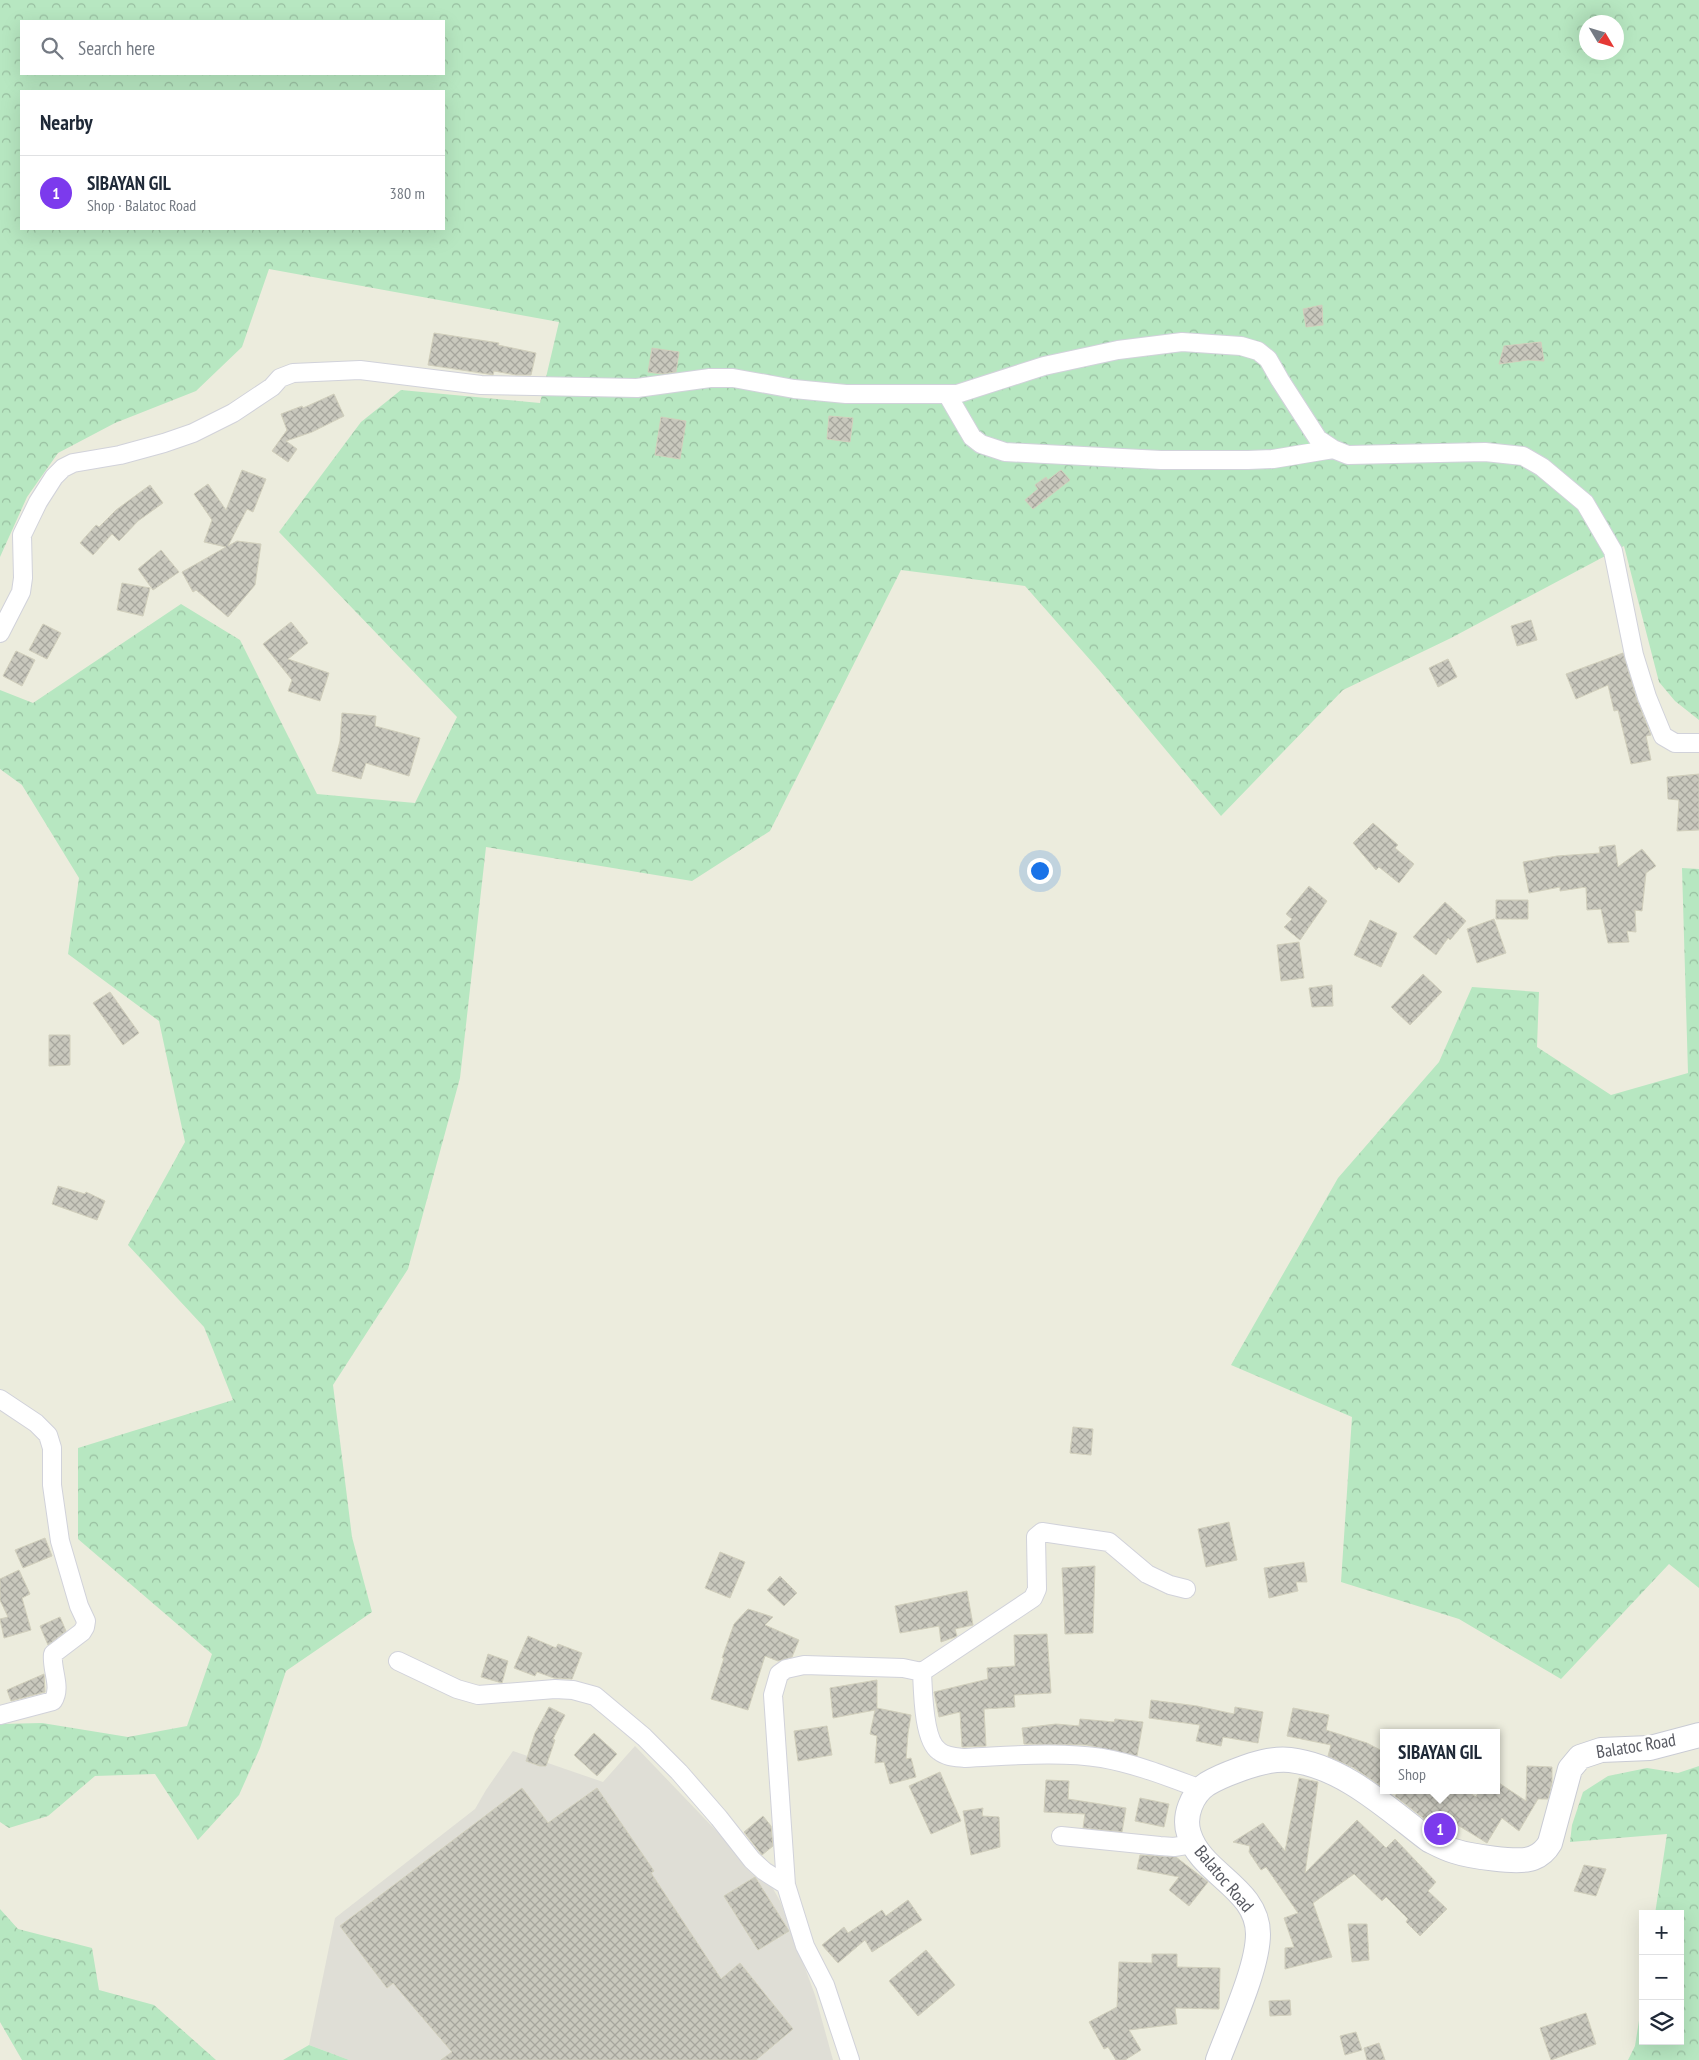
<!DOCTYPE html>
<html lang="en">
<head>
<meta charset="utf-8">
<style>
	:root { --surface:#fff; --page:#f6f6f7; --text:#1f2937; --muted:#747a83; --line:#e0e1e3; --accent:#7c3aed }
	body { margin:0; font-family:"PT Sans Narrow",sans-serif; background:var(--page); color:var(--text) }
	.controls { position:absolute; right:15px; bottom:15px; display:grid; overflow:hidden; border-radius:0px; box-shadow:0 5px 20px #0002 }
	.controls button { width:45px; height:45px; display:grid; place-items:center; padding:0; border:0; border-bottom:1px solid var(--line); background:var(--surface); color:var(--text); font:25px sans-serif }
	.compass { position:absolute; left:1579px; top:15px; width:45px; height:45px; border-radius:50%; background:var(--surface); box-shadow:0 5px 20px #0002; rotate:128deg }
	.you { position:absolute; left:1039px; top:870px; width:18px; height:18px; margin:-12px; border:4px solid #fff; border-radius:50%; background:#1a73e8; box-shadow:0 0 0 8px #1a73e833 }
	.badge { display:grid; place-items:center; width:32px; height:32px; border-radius:50%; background:var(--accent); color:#fff; font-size:16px; font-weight:700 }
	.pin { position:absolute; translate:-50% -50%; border:2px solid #fff; box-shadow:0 1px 5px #0006 }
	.popup { position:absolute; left:1380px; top:1729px; width:120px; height:65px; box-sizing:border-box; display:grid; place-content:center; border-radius:0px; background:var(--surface); filter:drop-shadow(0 1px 4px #0005); font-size:16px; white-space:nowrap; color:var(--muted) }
	.popup b { font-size:19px; color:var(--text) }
	.popup::after { content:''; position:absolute; left:50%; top:100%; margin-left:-10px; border:10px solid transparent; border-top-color:var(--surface) }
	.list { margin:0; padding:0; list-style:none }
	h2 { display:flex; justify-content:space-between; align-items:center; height:65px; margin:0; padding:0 20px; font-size:21px }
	h2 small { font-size:16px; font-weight:400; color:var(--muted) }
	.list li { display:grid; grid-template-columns:32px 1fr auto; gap:15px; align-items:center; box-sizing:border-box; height:75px; padding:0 20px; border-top:1px solid var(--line) }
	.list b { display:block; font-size:19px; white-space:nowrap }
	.list p { margin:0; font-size:16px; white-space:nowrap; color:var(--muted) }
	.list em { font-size:16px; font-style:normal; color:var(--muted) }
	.icon { flex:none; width:28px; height:28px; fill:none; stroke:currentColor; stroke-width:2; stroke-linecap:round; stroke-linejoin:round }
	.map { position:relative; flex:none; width:1699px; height:2060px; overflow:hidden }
	.search { position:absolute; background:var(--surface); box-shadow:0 5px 20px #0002; left:20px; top:20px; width:425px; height:55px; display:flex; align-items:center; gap:12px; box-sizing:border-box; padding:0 18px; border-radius:0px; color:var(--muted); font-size:19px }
	.panel { position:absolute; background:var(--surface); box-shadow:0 5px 20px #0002; left:20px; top:90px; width:425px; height:140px; border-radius:0px }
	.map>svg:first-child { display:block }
</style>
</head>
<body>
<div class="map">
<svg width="1699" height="2060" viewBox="0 0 1699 2060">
	<defs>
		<pattern id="forest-crowns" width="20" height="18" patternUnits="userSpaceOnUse" patternTransform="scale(1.25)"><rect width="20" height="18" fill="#b7e7c1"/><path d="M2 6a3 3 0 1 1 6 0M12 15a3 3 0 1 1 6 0" fill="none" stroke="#98bea0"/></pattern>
		<pattern id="building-cross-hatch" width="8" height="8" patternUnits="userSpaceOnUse" patternTransform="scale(1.25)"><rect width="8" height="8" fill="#c9c8bd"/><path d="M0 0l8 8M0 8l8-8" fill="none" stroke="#a6a59d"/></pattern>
	</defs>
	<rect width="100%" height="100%" fill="#ececdd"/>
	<!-- industrial -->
	<path fill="#dfded6" d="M635,1746L751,1867L772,1887L780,1901L815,1995L833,2060H349L309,2045L335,1918L475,1809L486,1790L513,1751L603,1782Z"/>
	<!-- forest -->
	<path fill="url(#forest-crowns)" fill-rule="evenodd" d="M0,0H1699V720L1675,701L1659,682L1624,546L1451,638L1343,690L1221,816L1099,670L1025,586L901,570L770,831L692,881L486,847L460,1078L408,1269L333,1385L352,1537L372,1612L286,1671L260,1748L239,1795L198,1840L155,1774L95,1776L48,1816L9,1828L0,1822V1724L42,1723L128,1737L187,1726L212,1654L78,1539V1448L233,1400L204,1327L128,1245L185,1142L159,1021L68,954L79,878L22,785L0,769V690L33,703L181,604L240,640L317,794L415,803L457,717L279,532L361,422L401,390L540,403L559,322L269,269L242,347L196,391L115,423L58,453L27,497L0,557ZM21,21H444V74H21ZM1586,22H1616V52H1586ZM21,91H444V229H21Z
		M1682,868L1699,869V1588L1669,1564L1561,1679L1459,1619L1341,1582L1352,1417L1231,1365L1338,1178L1439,1062L1472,987L1539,992L1537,1047L1611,1095L1688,1073Z
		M1699,1766V2060H1628L1635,2046L1643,1995V2041H1680V1914H1655L1667,1834L1570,1842L1572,1825L1583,1792L1608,1776L1647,1768L1678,1773Z
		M0,1909L18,1929L92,1948L99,1990L154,2005L216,2060H22L0,2022Z
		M309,2045L349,2060H283Z"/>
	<!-- building -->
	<path fill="url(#building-cross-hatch)" stroke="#d1cfbc" d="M1322,305L1323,325L1306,327L1303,309Z
		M434,333L499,343L498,345L536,353L531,375H516L494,371L493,375L488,374L428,365Z
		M1541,342L1544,361L1528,360L1499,364L1504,346Z
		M652,348L679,352L676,372L662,374L648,372Z
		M334,394L344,416L312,432L286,441L297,449L288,462L272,451L287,430L281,414L302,406L303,408Z
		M829,416L853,418L850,442L827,439Z
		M661,417L686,421L680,459L655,455Z
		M242,470L266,479L253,512L247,509L228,546L237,541L261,544L255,585L228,617L196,590L193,592L182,572L226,547L204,542L212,520L194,494L208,484L226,510Z
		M1061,470L1070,480L1033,509L1025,500L1038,489L1035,485L1046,477L1048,480Z
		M150,485L163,503L138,521L119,541L112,534L93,555L80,543L96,525L99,527L116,510Z
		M161,550L179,572L153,590L138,569Z
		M122,583L150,588L143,616L117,610Z
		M1531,620L1537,640L1517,646L1511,626Z
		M291,622L308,643L288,659L329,673L320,701L288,691L292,680L263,644Z
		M43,624L61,633L47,659L29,650Z
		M16,651L35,660L22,686L3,676Z
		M1623,653L1637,700L1651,735L1646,736L1651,760L1631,764L1618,710L1614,711L1608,685L1576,699L1566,674Z
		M1448,659L1457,677L1438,687L1429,668Z
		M342,713L376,716L375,726L420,738L409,776L366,763L361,779L332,771L340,741Z
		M1699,774V830L1677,831L1679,800L1668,799L1667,777Z
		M1373,823L1398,845L1395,848L1414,864L1399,883L1379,867L1376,870L1353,843Z
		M1615,845L1618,867L1642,849L1656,866L1646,873L1642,911L1635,910L1636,932L1627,931L1629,942L1608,943L1601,909L1587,910L1586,887L1560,891V887L1529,893L1523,862L1557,856L1600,853L1599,847Z
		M1309,886L1327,901L1300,940L1284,927L1292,919L1286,914Z
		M1496,900H1528V919H1496Z
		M1445,902L1466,921L1450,940L1448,938L1436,955L1413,937Z
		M1494,919L1506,953L1477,963L1467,929Z
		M1370,920L1397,933L1381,967L1354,955Z
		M1299,942L1304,978L1281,981L1277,945Z
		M1423,974L1442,992L1410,1025L1391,1007Z
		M1332,985L1333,1006L1312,1007L1309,988Z
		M110,992L139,1033L123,1045L93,1003Z
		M49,1035H70V1065L49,1066Z
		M58,1186L85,1194L86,1192L105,1201L97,1220L52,1204Z
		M1073,1427L1093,1429L1091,1455L1070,1453Z
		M1229,1522L1237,1560L1206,1567L1198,1529Z
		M45,1538L52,1556L23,1568L15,1550Z
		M720,1552L745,1562L730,1598L705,1588Z
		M1304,1562L1307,1582H1296L1298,1591L1269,1598L1264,1568Z
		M1095,1566L1093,1633L1065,1634L1062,1568Z
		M19,1570L30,1594L22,1598L31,1630L4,1638L0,1619L8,1617L0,1600V1579Z
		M780,1576L797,1593L784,1606L767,1590Z
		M967,1591L973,1625L955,1629L957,1636L955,1637L941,1642L939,1626L900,1633L895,1606Z
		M748,1609L773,1617L765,1625L799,1640L792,1657L778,1661L765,1656L748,1710L711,1699L724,1658H722L734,1624Z
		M60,1617L66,1631L48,1645L40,1626Z
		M1047,1634L1051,1693L1014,1695L1015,1707L984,1709L986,1746L962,1747L960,1712L939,1717L934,1692L988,1679L987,1668L1015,1666L1014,1635Z
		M528,1636L556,1648L558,1644L582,1653L572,1679L554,1678L537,1672L535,1676L514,1668Z
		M488,1654L508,1661L502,1683L481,1677Z
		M44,1674L45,1692L11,1701L7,1690Z
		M877,1680V1708L911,1715L908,1733L906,1759L911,1758L916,1777L890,1784L884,1762L875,1763L877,1736L870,1734L875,1710L833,1718L830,1688Z
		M1151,1700L1197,1706L1234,1714L1235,1707L1263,1712L1258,1743L1223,1737L1221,1746L1196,1741L1200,1725L1149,1718Z
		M549,1707L565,1715L553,1739L555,1740L546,1766H540L526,1761L535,1733Z
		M1293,1708L1329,1715L1326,1730L1367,1743L1384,1752V1788L1354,1768L1328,1756L1331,1745L1287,1736Z
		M1080,1719L1114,1722L1115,1719L1143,1722L1137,1756L1087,1745L1024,1744L1022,1728L1056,1724L1079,1726Z
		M827,1726L832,1755L798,1761L794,1731Z
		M594,1733L617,1754L597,1776L574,1755Z
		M1527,1766L1552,1767V1783L1548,1799H1538L1519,1831L1502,1818L1487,1843L1456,1824L1450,1835L1436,1828L1395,1796L1400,1790H1465L1476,1797L1480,1790H1496V1781L1526,1801Z
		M940,1772L961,1821L931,1834L909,1786Z
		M1299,1778L1318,1782L1305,1873L1357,1820L1386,1848L1395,1839L1436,1882L1428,1891L1447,1909L1420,1936L1406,1922L1408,1919L1386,1897L1382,1901L1354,1874L1313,1903L1332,1957L1285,1969V1948L1294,1947L1284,1918L1298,1913L1266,1867L1261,1870L1249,1852L1250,1846L1233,1842L1263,1823L1285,1851Z
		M1046,1780L1069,1781L1068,1799L1126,1808L1122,1832L1083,1828L1085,1814L1044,1812Z
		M522,1788L548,1823L597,1788L654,1871L651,1873L721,1979L740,1963L793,2029L756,2060H441L452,2052L393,1983L387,1988L340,1926Z
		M1140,1798L1169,1804L1164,1827L1135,1821Z
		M983,1808L982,1816L999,1817L1000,1847L971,1855L963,1811Z
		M763,1816L771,1826L773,1846L762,1855L744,1832Z
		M1140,1855L1176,1857L1208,1882L1189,1906L1169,1890L1179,1877L1137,1869Z
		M1584,1865L1606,1869L1596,1896L1574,1891Z
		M755,1877L789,1931L758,1950L724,1896Z
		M908,1900L922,1920L872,1952L865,1940L838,1963L822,1945L844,1927L848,1933L882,1910L886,1916Z
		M1348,1924H1367L1369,1960L1352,1962Z
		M926,1950L955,1985L918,2016L889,1981Z
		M1152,1954H1177V1967L1220,1968L1219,2009L1175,2008L1177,2024L1129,2030L1141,2050L1125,2060H1116L1108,2047L1104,2049L1089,2022L1117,2007L1119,1962L1152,1963Z
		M1290,2000L1291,2015L1270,2016L1269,2001Z
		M1586,2013L1596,2044L1551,2060L1540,2028Z
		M1356,2032L1362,2050L1345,2055L1340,2036Z
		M1379,2043L1385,2060H1367L1364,2048Z"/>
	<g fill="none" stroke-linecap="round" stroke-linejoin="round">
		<!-- minor casing -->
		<g stroke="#d1d2da" stroke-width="20">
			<path id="minor" d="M947,394L972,437L981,444L1005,452L1161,460H1248L1273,459L1333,449
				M0,633L21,592L23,578L22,535L38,502L54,477L63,468L73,463L120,455L164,443L193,433L233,413L272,387L280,378L293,373L360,370L481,385L637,388L710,378H733L794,389L846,394H957L1044,366L1118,350L1182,342L1241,346L1258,351L1268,359L1280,380L1318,439L1333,449L1348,455L1485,452L1523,456L1542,467L1585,503L1613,551L1634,655L1647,697L1663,736L1675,743H1699
				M0,1399L36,1423L48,1435L52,1448V1485L60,1541L79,1606L86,1621L85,1627L82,1632L53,1654C51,1670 62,1687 53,1701L0,1715
				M398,1661L457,1689L478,1695L555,1689L573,1690L595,1696L644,1737L679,1772L719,1818L752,1860L764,1871L786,1885
				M922,1672C923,1690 923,1740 939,1751C946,1757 956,1757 965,1758C1010,1756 1058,1751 1102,1758C1136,1764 1168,1777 1201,1789
				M1061,1836L1160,1846L1174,1847L1193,1844
				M850,2060L825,1985L805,1946L786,1885L773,1695L779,1674L786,1669L804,1665L903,1668L922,1672L1033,1598L1037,1589L1036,1537L1042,1532L1109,1542L1147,1574L1170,1585L1186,1589"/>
		</g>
		<!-- secondary casing -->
		<g stroke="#c9cbd4" stroke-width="26">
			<path id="secondary" d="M1218,2060C1230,2027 1258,1968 1258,1934C1258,1888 1201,1874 1189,1834C1183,1816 1192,1794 1207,1784C1217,1778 1227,1774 1238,1770C1254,1764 1272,1758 1290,1760C1343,1766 1388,1809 1429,1840C1437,1844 1446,1849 1454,1851C1469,1856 1519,1864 1533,1858C1541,1855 1546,1850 1550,1843L1570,1769L1580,1757L1601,1750L1650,1748L1699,1735"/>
		</g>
		<!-- minor -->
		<use href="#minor" stroke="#fff" stroke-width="18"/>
		<!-- secondary -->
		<use href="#secondary" stroke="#fff" stroke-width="24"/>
	</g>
	<g text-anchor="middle" stroke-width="5" stroke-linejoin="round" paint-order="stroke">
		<!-- street labels -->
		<g font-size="18" fill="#575961" stroke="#fff">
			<text transform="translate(1636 1746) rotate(-9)" y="6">Balatoc Road</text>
			<text transform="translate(1224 1879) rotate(50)" y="6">Balatoc Road</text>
		</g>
	</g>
</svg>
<div class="controls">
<button>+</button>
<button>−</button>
<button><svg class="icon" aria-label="layers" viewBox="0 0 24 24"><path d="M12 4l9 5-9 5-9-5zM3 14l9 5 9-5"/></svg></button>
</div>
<svg class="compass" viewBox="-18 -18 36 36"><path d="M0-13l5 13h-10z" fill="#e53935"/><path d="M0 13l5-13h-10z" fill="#747a83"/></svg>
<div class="you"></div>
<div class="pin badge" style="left:1440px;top:1829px">1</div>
<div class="popup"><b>SIBAYAN GIL</b>Shop</div>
<div class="search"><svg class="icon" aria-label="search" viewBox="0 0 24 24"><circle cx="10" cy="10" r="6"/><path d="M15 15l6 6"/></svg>Search here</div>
<section class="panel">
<h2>Nearby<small></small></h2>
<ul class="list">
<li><span class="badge">1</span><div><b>SIBAYAN GIL</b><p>Shop · Balatoc Road</p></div><em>380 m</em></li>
</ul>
</section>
</div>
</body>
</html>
